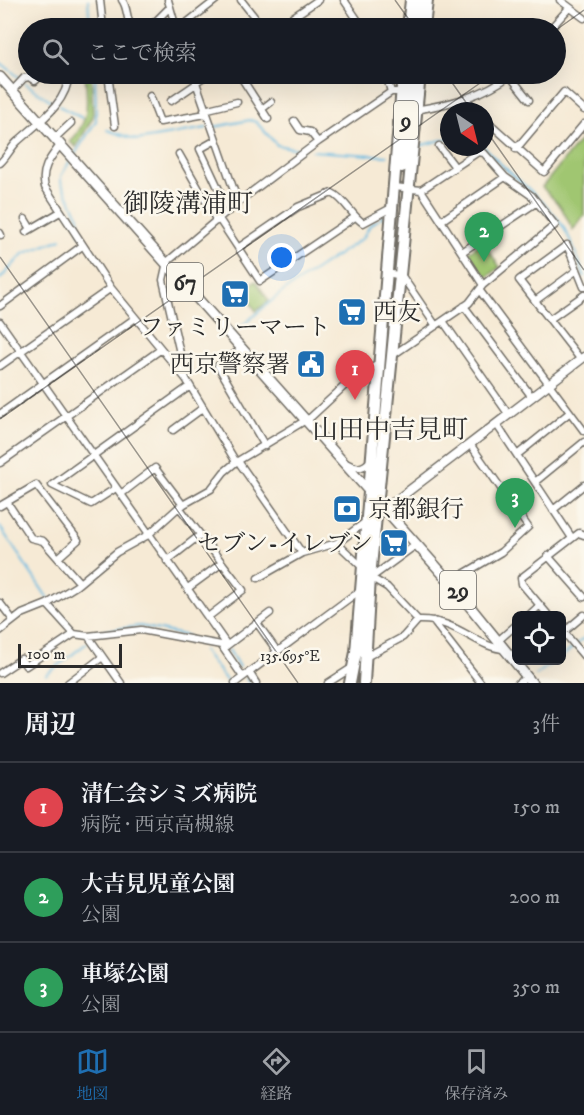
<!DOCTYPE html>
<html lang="ja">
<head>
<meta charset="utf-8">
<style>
	:root { --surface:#171b24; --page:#20242c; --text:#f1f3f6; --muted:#9ea1a6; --line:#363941; --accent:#1f6fb2 }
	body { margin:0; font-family:"IM FELL DW Pica","Noto Serif JP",serif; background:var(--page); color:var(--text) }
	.controls { position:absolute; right:18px; bottom:18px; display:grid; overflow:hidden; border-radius:9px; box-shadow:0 6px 24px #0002 }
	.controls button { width:54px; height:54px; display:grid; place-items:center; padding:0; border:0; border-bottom:2px solid var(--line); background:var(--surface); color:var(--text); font:30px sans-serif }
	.compass { position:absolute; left:440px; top:102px; width:54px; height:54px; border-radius:50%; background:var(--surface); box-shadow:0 6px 24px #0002; rotate:145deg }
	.scale { position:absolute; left:18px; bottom:15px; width:104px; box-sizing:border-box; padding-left:6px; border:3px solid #2b2b2b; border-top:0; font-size:16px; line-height:21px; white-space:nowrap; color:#2b2b2b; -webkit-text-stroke:4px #fbf7ec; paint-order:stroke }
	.you { position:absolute; left:282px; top:258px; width:21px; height:21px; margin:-15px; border:4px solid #fff; border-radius:50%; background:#1a73e8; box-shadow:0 0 0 9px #1a73e833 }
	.badge { display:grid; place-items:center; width:39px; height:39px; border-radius:50%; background:var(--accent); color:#fff; font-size:20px; font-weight:700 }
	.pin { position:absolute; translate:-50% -50px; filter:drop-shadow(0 2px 3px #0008) }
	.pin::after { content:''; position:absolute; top:32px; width:21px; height:18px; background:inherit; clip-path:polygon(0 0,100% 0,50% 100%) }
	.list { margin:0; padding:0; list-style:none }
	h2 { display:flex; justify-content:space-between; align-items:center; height:78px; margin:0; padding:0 24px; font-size:26px }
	h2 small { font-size:20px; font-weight:400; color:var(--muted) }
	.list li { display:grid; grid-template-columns:39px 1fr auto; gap:18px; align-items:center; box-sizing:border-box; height:90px; padding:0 24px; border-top:2px solid var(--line) }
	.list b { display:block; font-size:22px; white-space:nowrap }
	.list p { margin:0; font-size:20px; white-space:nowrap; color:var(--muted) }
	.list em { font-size:20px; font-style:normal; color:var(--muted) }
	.icon { flex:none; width:33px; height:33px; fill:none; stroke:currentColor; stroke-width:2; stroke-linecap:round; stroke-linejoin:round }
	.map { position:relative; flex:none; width:584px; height:683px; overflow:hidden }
	.search { position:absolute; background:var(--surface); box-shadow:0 6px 24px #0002; left:18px; right:18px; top:18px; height:66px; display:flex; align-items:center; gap:15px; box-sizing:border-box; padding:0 21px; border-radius:33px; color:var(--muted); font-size:22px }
	.sheet { height:348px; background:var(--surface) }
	nav { display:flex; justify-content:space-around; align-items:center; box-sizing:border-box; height:84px; border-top:2px solid var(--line); background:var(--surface); font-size:16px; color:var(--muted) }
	nav a { display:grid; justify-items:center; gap:3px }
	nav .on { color:var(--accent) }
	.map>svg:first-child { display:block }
</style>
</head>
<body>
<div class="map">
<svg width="584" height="683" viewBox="0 0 584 683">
	<rect width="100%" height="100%" fill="#fbf7ec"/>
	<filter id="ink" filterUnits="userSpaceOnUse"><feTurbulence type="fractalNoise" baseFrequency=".0167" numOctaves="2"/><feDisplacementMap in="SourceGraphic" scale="12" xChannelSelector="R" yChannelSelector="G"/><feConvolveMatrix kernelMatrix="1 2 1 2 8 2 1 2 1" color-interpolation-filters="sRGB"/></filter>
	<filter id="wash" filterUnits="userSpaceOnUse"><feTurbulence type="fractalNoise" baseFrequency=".008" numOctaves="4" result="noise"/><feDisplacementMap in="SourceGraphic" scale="24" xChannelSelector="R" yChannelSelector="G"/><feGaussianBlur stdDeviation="1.35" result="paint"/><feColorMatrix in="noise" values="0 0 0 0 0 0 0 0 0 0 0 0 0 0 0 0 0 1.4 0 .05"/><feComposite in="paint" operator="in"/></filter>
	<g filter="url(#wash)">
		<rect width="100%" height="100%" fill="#f6ead5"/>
		<!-- green -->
		<path fill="#a0c671" stroke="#66784e" stroke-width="1.5" d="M85,74H91L93,117L76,147L70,142C91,119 87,103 85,74Z
			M581,139L584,141V215L573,230L561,207L542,187Z
			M483,242L500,267L486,278L468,256L469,252Z
			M256,281L269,301L256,311L242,290Z"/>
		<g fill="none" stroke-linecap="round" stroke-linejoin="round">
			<!-- stream -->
			<path stroke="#64b9e1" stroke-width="2" d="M88,0L90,28
				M0,62L20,78
				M25,83L54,103
				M59,106L82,118
				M214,127L250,120L256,122L277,145L303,150
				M107,130L137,140L207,128
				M419,146L449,138
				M484,147C508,175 541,194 562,225C572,240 578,259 584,276
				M312,151L387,156
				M73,157L96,121L95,74
				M70,161L61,176V182L79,217L80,235
				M381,218L384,215
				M0,279L23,254L61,239
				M237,330L281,293L363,238L370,225L378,220
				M0,527L55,609
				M59,613L69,624
				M84,633L140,626L188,636
				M203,650L228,683
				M229,650L239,667
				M562,657L584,638
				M46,675L87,643
				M536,675L556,660
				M246,678L249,683"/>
		</g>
	</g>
	<g filter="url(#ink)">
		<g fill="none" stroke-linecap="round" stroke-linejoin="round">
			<!-- highway-tunnel -->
			<path stroke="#cdc4b3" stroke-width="10" stroke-dasharray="10 5" stroke-linecap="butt" d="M384,371L402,167"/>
			<!-- street casing -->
			<g stroke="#726e66" stroke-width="9">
				<path id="street" d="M100,0L103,28
					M122,0C128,7 126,20 132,28
					M168,0L176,28
					M241,0L263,28
					M344,0L363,28
					M560,0L584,18
					M149,28L170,7
					M180,28L216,0
					M277,28L318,0
					M551,28L569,8
					M108,74L115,126
					M193,74L238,202
					M239,74L268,119
					M386,74L391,92
					M510,76L529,100
					M196,82L209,74
					M12,91L24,78L29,77L35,81L43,74
					M150,96L160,122L206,114
					M466,99L477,111
					M171,101L196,84
					M262,109L271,102
					M204,110L237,102
					M415,110C451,104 483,96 512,74
					M485,119L544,172L584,124
					M294,121L300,130L310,132L318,142
					M55,138L71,123
					M216,140L200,149L229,211
					M61,144C51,157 40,169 45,187L111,288L186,379L236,462
					M439,146L455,167
					M516,149L564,92L584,110
					M179,154L217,221
					M0,163C7,157 11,147 18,141C39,122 67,104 69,74
					M421,190L483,285
					M25,219L31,229
					M219,219L260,281L355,217
					M441,221L505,177
					M26,232L60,212
					M0,233L1,235
					M238,248L298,207L332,193C345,199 351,215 363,223L393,207
					M462,252L537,202
					M387,273L402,276L436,326
					M480,291L584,431
					M535,301L577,270
					M0,306L82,246
					M464,306L532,397
					M550,319L584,295
					M443,321L509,415
					M0,322L225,642L224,648
					M243,348L218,366L265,446
					M393,355L469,303L483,285L555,225L532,196L505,177L484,153L478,152L421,190L395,187
					M581,360L519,280L567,245L584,287
					M0,366L111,288
					M186,379L163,280L167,262L238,202L318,142L391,92H401
					M0,414L134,319
					M497,425L572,538
					M173,430L203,408
					M517,455L569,413
					M238,461L302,553
					M0,463L160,350
					M348,464C356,469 363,469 370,461
					M535,482L584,442
					M116,488L91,504L52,485L190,386
					M121,494L155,468L183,505
					M7,502L31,538L43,541L79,582
					M0,506L36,485L78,540L58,558
					M179,507L243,590L208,617
					M553,510L584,485
					M337,543L361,566
					M548,556L584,597
					M167,561L200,535
					M370,577L387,587L418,620
					M372,577L417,544
					M258,578L302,553L337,543L367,521
					M450,582L501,552L528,527L470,444
					M188,588L222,563
					M0,603L13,620
					M47,604L74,634
					M528,616L540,605
					M549,616L522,584L521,578L579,533L584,535
					M433,621L481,683
					M257,623L277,651
					M562,630L584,656
					M0,631L22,614L47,604L76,586L117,552L148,535L179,507L211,489L224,472L236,462L311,417L353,378L379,364
					M564,632L584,615
					M88,636L121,683
					M499,640L516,625
					M225,647L270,613
					M364,658L403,637L418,620C456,618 478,649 505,649
					M249,672L256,683
					M0,673L21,659L26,666L74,634L88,636L141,630L221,645L243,677
					M68,683L101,658
					M235,683L355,594L363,591
					M328,683L353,667
					M518,683L528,677"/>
			</g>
			<!-- secondary casing -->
			<g stroke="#726e66" stroke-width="11">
				<path id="secondary" d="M385,509L584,357"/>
			</g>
			<!-- primary casing -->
			<g stroke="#726e66" stroke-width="12">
				<path id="primary" d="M0,77L450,582L532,683"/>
			</g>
			<!-- highway casing -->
			<g stroke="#726e66" stroke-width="14">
				<path id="highway" d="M408,28L411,0
					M416,28L418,0
					M424,28L427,0
					M402,167L411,74
					M350,683L356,652L403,74
					M364,683L370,577L420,74"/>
			</g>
			<!-- street -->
			<use href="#street" stroke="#fff" stroke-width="6"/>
			<!-- secondary -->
			<use href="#secondary" stroke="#fff" stroke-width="8"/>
			<!-- primary -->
			<use href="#primary" stroke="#fff" stroke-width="9"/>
			<!-- highway -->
			<use href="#highway" stroke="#fff" stroke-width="10"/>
		</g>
	</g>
	<!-- ticks -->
	<path fill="none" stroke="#2b2b2b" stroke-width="1.5" stroke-opacity="0.45" d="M395,0L415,28M556,30L584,10M446,74L472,111M485,129L584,270M0,257L298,683M0,419L493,74"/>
	<!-- icons -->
	<defs>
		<g id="supermarket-square" transform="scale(1.5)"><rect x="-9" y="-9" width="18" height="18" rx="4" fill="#1f6fb2" stroke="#fbf7ec"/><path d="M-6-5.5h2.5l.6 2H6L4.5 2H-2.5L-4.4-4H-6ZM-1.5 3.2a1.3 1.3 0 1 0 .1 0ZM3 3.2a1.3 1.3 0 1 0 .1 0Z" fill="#fff"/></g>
		<g id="civic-square" transform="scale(1.5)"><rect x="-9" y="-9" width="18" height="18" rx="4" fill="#1f6fb2" stroke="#fbf7ec"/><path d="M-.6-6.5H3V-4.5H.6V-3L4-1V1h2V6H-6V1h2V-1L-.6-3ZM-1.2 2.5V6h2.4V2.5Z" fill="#fff"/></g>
		<g id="bank-square" transform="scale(1.5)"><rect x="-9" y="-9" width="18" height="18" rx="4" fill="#1f6fb2" stroke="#fbf7ec"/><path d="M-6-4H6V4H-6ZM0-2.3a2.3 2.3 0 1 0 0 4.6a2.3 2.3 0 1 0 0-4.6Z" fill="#fff"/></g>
	</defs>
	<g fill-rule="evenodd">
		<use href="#supermarket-square" x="235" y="294"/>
		<use href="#supermarket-square" x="352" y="312"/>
		<use href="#civic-square" x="311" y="364"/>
		<use href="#bank-square" x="347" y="509"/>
		<use href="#supermarket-square" x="394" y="543"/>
	</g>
	<g text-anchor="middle" stroke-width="5" stroke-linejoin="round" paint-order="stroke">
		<!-- shield labels -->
		<g fill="#fbf7ec" stroke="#696865" stroke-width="1.5">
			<rect x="394" y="101" width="24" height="38" rx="4.5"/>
			<rect x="167" y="263" width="36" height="38" rx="4.5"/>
			<rect x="440" y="571" width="36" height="38" rx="4.5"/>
		</g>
		<g font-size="22" font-weight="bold" fill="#2b2b2b">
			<text x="406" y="128">9</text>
			<text x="185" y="290">67</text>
			<text x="458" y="598">29</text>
		</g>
		<!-- poi labels -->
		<g font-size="24" fill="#2b2b2b" stroke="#fbf7ec" text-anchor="start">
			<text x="373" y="320">西友</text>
			<text x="235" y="335" text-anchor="middle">ファミリーマート</text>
			<text x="290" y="372" text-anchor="end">西京警察署</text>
			<text x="368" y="517">京都銀行</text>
			<text x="373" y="551" text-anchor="end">セブン-イレブン</text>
		</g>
		<!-- neighbourhood labels -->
		<g font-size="26" fill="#2b2b2b" stroke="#fbf7ec">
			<text x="188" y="212">御陵溝浦町</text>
			<text x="390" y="438">山田中吉見町</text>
		</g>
	</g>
	<g font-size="15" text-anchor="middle" fill="#2b2b2b" stroke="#fbf7ec" stroke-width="5" stroke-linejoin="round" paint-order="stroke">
		<text x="290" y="661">135.695°E</text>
	</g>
</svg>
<div class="controls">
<button><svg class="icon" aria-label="locate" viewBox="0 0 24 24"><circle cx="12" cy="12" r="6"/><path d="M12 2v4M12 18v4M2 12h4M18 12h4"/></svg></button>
</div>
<svg class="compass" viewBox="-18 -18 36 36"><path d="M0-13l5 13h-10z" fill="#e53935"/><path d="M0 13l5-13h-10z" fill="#9ea1a6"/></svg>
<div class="scale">100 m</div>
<div class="you"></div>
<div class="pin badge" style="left:355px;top:400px;background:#e0444e">1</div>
<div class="pin badge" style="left:484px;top:262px;background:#2e9e5b">2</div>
<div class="pin badge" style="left:515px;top:528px;background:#2e9e5b">3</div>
<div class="search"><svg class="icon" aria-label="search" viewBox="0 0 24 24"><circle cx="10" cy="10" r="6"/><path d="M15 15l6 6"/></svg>ここで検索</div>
</div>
<section class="sheet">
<h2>周辺<small>3件</small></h2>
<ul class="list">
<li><span class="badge" style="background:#e0444e">1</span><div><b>清仁会シミズ病院</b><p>病院 · 西京高槻線</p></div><em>150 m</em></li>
<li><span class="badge" style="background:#2e9e5b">2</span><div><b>大吉見児童公園</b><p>公園</p></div><em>200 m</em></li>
<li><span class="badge" style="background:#2e9e5b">3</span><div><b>車塚公園</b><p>公園</p></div><em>350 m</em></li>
</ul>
</section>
<nav>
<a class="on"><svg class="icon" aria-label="map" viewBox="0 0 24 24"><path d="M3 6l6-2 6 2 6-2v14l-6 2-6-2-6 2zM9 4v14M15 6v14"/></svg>地図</a>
<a><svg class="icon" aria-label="directions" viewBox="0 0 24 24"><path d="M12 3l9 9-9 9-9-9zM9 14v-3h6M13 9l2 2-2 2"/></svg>経路</a>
<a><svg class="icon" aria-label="saved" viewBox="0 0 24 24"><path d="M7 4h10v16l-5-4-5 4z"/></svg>保存済み</a>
</nav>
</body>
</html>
